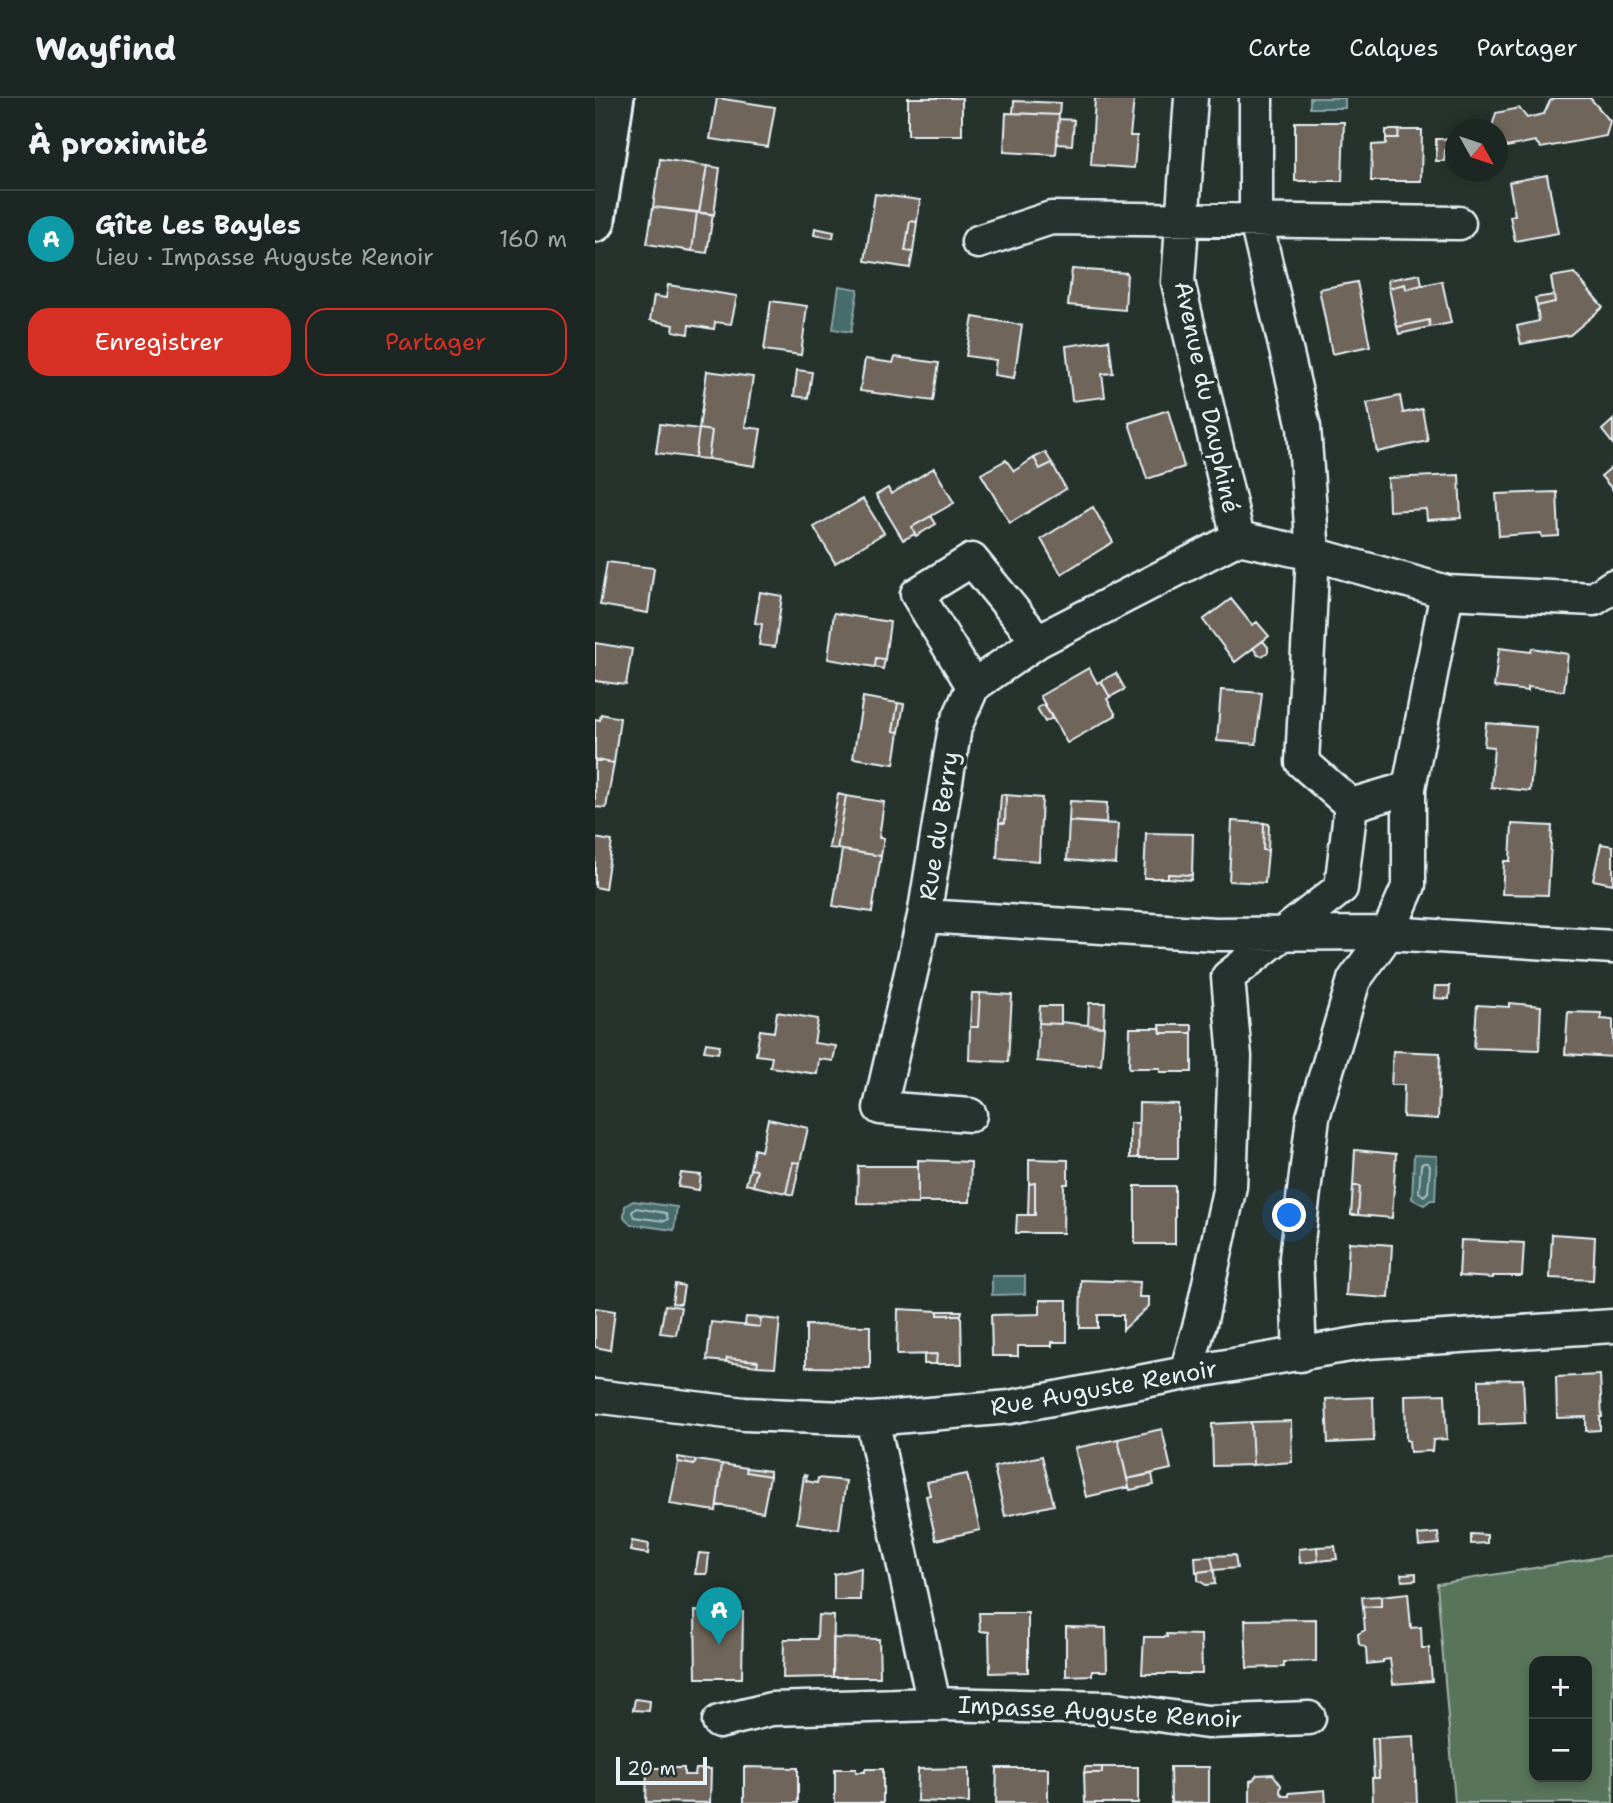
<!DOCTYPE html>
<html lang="fr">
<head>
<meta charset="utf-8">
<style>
	:root { --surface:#1c2622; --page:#252e2a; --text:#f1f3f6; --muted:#a0a5a5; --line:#3a4340; --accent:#d93025 }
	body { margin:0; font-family:"Shantell Sans",sans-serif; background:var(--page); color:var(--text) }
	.controls { position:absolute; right:21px; bottom:21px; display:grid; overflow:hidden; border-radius:14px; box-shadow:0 4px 10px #0003 }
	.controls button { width:63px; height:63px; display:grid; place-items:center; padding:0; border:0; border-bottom:2px solid var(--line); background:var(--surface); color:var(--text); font:35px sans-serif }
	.compass { position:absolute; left:850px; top:21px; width:63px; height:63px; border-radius:50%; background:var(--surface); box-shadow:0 4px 10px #0003; rotate:130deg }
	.scale { position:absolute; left:21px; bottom:18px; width:91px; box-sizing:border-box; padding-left:7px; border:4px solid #e8f1f8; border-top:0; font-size:19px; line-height:24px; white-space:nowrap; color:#e8f1f8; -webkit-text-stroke:5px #26332d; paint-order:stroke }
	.you { position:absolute; left:695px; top:1118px; width:24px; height:24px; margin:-18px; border:5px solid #fff; border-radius:50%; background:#1a73e8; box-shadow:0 0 0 10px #1a73e833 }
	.badge { display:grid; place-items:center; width:46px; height:46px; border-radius:50%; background:var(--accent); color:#fff; font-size:23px; font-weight:700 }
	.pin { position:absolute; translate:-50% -58px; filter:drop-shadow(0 2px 4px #0008) }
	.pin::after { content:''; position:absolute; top:37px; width:24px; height:21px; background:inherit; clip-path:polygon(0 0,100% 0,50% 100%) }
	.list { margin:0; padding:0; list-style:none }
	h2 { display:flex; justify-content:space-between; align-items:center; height:91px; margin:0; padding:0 28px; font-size:30px }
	h2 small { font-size:23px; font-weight:400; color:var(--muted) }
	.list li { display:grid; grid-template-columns:46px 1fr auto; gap:21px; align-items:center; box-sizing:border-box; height:98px; padding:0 28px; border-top:2px solid var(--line) }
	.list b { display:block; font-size:26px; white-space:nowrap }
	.list p { margin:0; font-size:23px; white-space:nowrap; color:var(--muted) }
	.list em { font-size:23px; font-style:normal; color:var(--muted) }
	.actions { display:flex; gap:14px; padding:21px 28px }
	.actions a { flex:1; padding:16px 0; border:2px solid var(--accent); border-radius:21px; text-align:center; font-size:24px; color:var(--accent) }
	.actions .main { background:var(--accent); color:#fff }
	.map { position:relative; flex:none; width:1018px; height:1705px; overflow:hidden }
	header { display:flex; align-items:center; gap:42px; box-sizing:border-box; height:98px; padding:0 35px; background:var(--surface); border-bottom:2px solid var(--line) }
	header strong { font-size:33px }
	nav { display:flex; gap:38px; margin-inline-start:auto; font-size:24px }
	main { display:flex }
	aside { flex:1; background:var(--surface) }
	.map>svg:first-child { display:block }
</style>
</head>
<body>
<header>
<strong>Wayfind</strong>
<nav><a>Carte</a><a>Calques</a><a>Partager</a></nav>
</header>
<main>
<aside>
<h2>À proximité<small></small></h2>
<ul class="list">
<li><span class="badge" style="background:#0f9aa8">A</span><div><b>Gîte Les Bayles</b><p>Lieu · Impasse Auguste Renoir</p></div><em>160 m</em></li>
</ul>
<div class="actions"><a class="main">Enregistrer</a><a>Partager</a></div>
</aside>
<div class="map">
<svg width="1018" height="1705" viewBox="0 0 1018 1705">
	<rect width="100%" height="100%" fill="#26332d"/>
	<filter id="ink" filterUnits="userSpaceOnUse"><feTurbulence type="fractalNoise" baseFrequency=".0143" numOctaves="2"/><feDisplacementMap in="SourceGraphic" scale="14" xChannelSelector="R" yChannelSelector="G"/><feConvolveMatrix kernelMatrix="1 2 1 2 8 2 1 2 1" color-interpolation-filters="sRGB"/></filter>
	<g filter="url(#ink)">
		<!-- green -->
		<path fill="#59745a" stroke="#a0b2a9" stroke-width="2" fill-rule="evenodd" d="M1018,1457V1705H860L842,1486ZM939,1563H992V1679H939Z"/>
		<!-- water -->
		<path fill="#476c6c" stroke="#87a1a4" stroke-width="2" d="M715,0H750V10H715Z
			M244,188L263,191L256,234L238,231Z
			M819,1057L842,1058L840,1102H836L829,1107L817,1101Z
			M38,1103L82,1109L79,1132L35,1126L29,1119L30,1108Z
			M397,1178H430V1196L397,1197Z"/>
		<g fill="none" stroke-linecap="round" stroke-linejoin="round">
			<!-- shore -->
			<path stroke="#a8bcc0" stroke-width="2" d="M828,1065H833L835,1068L833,1094L829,1098L824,1094L826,1067Z
				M41,1110L71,1115L73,1121L70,1123L39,1119L37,1114Z"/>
		</g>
		<!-- building -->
		<path fill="#70655a" stroke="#e8f1f8" stroke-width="2" d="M122,0L180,9L173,49L115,41Z
			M313,0H367V37H313Z
			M500,0L539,1L535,38H542L539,70L496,67Z
			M960,0H995L1015,23L1011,38L946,50L940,43L912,49L902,39V32H896L901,15L924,10L932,20L949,16L955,3Z
			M419,3L465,5L464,17L418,15Z
			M411,15L464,17L461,57L409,54Z
			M464,21L479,22L477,47L462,46Z
			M700,24H749L747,83H700Z
			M791,32H804L803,40H791Z
			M804,32H827L826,83H776L777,47L791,46V40H803Z
			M841,41H855V52H850L849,63H841Z
			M65,61L112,68L104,115L58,109Z
			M112,68L125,70L119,117L104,115Z
			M952,77L963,135L920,143L915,118L920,117L914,84Z
			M280,96L325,102L322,124L315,123L310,153L318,154L315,170L270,163Z
			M58,109L102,114L97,153L52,146Z
			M102,114L118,116L112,155L97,153Z
			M315,123L322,124L318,154L310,153Z
			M220,130L239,134L238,140L219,137Z
			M477,171L532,175L530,212L473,207Z
			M979,175L1008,209L975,237L926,246L922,228L944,223L942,208L960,204L956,179Z
			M825,176L827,187L811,191L810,186L794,190L793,182Z
			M847,183L856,225L835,229L834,222L802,229L794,190L810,186L811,191Z
			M762,184L775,248L737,256L724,191Z
			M73,187L142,198L136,226L120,224L119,231L94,227L93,236L78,233L79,227L55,222L59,198L71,200Z
			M959,197L960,204L942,208L940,200Z
			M176,203L212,208L206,257L169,252Z
			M378,219L427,227L419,280L399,277L401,262L371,258Z
			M834,222L835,229L804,236L802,229Z
			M514,242L518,275L507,276L510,299L477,303L471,248Z
			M300,259L344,265L338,303L265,293L270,261L298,265Z
			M202,272L217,274L213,300L199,298Z
			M112,273L158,279L150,329L166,331L160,368L113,361L117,333L104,331Z
			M805,298L808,315L827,311L833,343L782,354L772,305Z
			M573,312L589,369L552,381L534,325Z
			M1018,322V346L1007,332Z
			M65,326L104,331L100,360L61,355Z
			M104,331L117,333L113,361L100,360Z
			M450,354L457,365L445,371L439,360Z
			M439,360L445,371L457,365L471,391L415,425L386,376L411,362L419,373Z
			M1018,368V392L1006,378Z
			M339,370L359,405L317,429L320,436L308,442L281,397L293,390L296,396Z
			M864,377L866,420L832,422L831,411L794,413L793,380Z
			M962,394L964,438L947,439L946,435L904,438L901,396Z
			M268,401L289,435L240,465L219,429Z
			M498,409L518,444L466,476L446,441Z
			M336,418L341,426L321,438L317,429Z
			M12,464L59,470L53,515L5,507Z
			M165,494L187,498L180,549L164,547L167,526L160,525Z
			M636,501L657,527L662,524L674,538L640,564L608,522Z
			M239,515L295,524L290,561L281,560L280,569L233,561Z
			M668,543L673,549V554L667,558L663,557L658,550Z
			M0,545L37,551L31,587L0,583Z
			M904,550L936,554L937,550L973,556L969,593L933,589V593L899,589Z
			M281,560L290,561L288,571L280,569Z
			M494,570L502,585L506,583L515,599L512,601L521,617L472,645L445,598Z
			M521,575L530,591L515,599L506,583Z
			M626,592L667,595L661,646L622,643Z
			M268,599L303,605L298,633L304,634L299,666L258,660Z
			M303,605L309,606L304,634L298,633Z
			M449,606L457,620L450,624L442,610Z
			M6,616L25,620L19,665L0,662V621L5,622Z
			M891,625L941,629L935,693L896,689L899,649L889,648Z
			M0,662L19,665L11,710L0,709Z
			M243,696L251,698L242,751L234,750Z
			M406,697H411L410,725H404Z
			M411,697L447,700L444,763L402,760L404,725H410Z
			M251,698L289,704L284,740H289L286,758L242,751Z
			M475,703L512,705L511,726L474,723Z
			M474,723L523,726L521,766L472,762Z
			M637,723L669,725L668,752L673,753L670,785L634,783Z
			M669,725L674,726L673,753L668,752Z
			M917,726L957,728L953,797L907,796L909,763H915Z
			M551,735L598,736L597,777L573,776V780H549Z
			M0,740L17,743L10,791L0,789Z
			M1006,746L1018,748V786L998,782Z
			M247,752L286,758L277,814L238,808Z
			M573,776L597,777L596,782L573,780Z
			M840,888H855L854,901L839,900Z
			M377,895H385L383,929H375Z
			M385,895L417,897L413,964L374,962L375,929H383Z
			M494,905H510L509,929L493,928Z
			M914,905L946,908L944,952L879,950L882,907L914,909Z
			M445,908H466V926L444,925Z
			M182,914L223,921L219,945L241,948L238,963L224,961L222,976L175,969L177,959L161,957L165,932L179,934Z
			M973,914L1006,915V921L1018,922V959L970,956Z
			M466,924L509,929L506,967L491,966V968L442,963L444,925L466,926Z
			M565,927H597V935H566Z
			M535,930H565L566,935H597V974H565V970H534Z
			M111,945L125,947L123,955L109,953Z
			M798,953L845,955L843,1021L808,1019L809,987H796Z
			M544,1005L583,1006V1060H543Z
			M173,1021L213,1030L205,1065L198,1064L191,1095L158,1088L162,1072L155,1071L159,1051L166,1053Z
			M535,1025H544L543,1060H535Z
			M760,1052L801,1056L797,1120L763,1117L765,1088H758Z
			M434,1061L473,1062V1086H469L468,1135H421L422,1117H440V1085L434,1086Z
			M323,1062L376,1064L375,1104H323Z
			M198,1064L205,1065L198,1097L191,1095Z
			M263,1068H323V1106L262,1105Z
			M155,1071L162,1072L158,1088L151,1086Z
			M86,1075L106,1077L104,1092L83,1089Z
			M440,1085V1117H433L434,1086Z
			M540,1088H580V1146H540Z
			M758,1088H765L763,1117H756Z
			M957,1136L1000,1139L998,1182L955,1180Z
			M866,1142L929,1145L927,1178H898V1180L864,1178Z
			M754,1144L797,1147L794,1200L751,1197Z
			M486,1182L545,1184L544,1199H554V1208L528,1232V1217H503V1230H485Z
			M80,1186L89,1188L86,1206L77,1205Z
			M445,1202H472V1244H457V1248H423V1258H397L396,1217L445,1216Z
			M70,1207L86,1209L81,1237L65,1235Z
			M0,1210L20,1213L15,1252L0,1249Z
			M303,1211L343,1213V1217H366L367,1266H341L342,1256L302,1257Z
			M343,1213H367L366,1217H343Z
			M151,1219L166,1220L165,1229L150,1227Z
			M166,1220L185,1222L180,1269L162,1268L163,1263L132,1260L131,1264L112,1262L116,1224L165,1229Z
			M211,1227L275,1228V1270L211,1269Z
			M342,1256L341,1266H329V1257Z
			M132,1260L163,1263L162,1268L131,1264Z
			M1005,1277L1007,1319H1005V1332L991,1333V1319L962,1320L961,1279Z
			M928,1281L930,1325L884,1327V1282Z
			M850,1296L852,1341L838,1342L837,1353L815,1354L814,1343L811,1342L810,1297Z
			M778,1299L779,1343L733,1345L731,1301Z
			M696,1323L697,1364L658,1367L656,1324Z
			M656,1324L658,1367L618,1368L617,1326Z
			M567,1331L576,1371L532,1381L523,1341Z
			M523,1341L534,1389L491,1399L480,1350Z
			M447,1358L459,1407L410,1418L399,1369Z
			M83,1359L101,1362L99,1367L83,1364Z
			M101,1362L127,1366L121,1413L75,1406L83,1364L99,1367Z
			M127,1366L152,1370L151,1374L175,1378L168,1414L122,1407Z
			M152,1370L175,1373V1378L151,1374Z
			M372,1376L385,1432L341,1442L331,1398L335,1397L332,1384Z
			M557,1376L559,1387L535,1392L532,1381Z
			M209,1377L212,1378L211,1383L222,1385L223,1380L251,1383L244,1431L202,1425Z
			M843,1435L844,1446L824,1448L823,1437Z
			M876,1436L892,1437V1445L876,1446Z
			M37,1443L54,1446L53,1456L35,1453Z
			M740,1448L742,1461L723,1463L722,1449Z
			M722,1449L723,1463L705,1465L704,1451Z
			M104,1455L114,1456L112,1476H100Z
			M640,1457L642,1470L619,1472L616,1458Z
			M616,1458L619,1472L601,1474L600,1459Z
			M266,1470L265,1502H239V1476Z
			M619,1472L620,1486L611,1487L603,1482V1474Z
			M821,1475V1482L807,1483L806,1476Z
			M813,1495L816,1530L826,1529L827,1550H834L837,1583L798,1586L795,1561L788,1562V1564L772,1566L771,1550L764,1546L763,1536L770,1532L768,1509L786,1508V1498Z
			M786,1498V1508L768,1509L767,1499Z
			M100,1513L148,1514L147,1580H101Z
			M384,1515H433V1574L395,1575L394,1534L385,1533Z
			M223,1517L239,1518L238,1579L188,1580L189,1541H222Z
			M721,1521V1563L689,1564V1569L652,1570L650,1522Z
			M471,1529L511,1530L512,1573H497V1577L471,1578Z
			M571,1536L606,1537L607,1576H547L549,1539H572Z
			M238,1540L284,1541L285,1579H238Z
			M40,1601L55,1603L54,1613L38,1612Z
			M819,1638L822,1705H778L777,1680H784L783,1640Z
			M777,1640H783L784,1680H779Z
			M149,1669L203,1670V1705H149Z
			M490,1669H507V1675H489Z
			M507,1669H543V1705H490L489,1675H507Z
			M575,1669H614V1705H576Z
			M52,1670H89V1677H100L101,1671H116L115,1705L51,1704Z
			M374,1670V1705L322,1703L323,1671Z
			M402,1670H453V1705H401Z
			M240,1671H261V1674H270V1671H288V1705H240Z
			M678,1676L686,1687L685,1694L689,1698H694V1695L730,1692L731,1705H655V1683L658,1682L662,1677Z"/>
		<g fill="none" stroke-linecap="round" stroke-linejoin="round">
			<!-- street casing -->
			<g stroke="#e8f1f8" stroke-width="37">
				<path id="street" d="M661,0V123L709,329L718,456L852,494L814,690V787L793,835L759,882L718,1019L701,1160L705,1257
					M383,144L456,120L864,125
					M643,440L443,543L378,588L360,629L329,818L620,836L793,835L1018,849
					M852,494L999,501L1018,488
					M378,588L322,496L377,462L443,543
					M756,707L814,690
					M329,818L285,1010L375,1017
					M591,1275L606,1222L635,1088L640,959L633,879L746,790L756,707L707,664L718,456L643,440L583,184L596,0
					M0,1298L149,1316L277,1321L415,1309L591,1275L773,1244L1018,1228
					M277,1321L339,1606L515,1610L612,1624L714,1620
					M124,1624L176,1611L339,1606"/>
			</g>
			<!-- secondary casing -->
			<g stroke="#e8f1f8" stroke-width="44">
				<path id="secondary" d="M0,124L19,0"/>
			</g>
			<!-- street -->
			<use href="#street" stroke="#26332d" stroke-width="32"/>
			<!-- secondary -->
			<use href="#secondary" stroke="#26332d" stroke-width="38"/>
		</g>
	</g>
	<g text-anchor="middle" stroke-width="7" stroke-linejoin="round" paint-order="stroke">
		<!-- street labels -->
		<g font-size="24" fill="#e8f1f8" stroke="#26332d">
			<text transform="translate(612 299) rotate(78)" y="8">Avenue du Dauphiné</text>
			<text transform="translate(344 728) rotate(-81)" y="8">Rue du Berry</text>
			<text transform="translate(509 1290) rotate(-10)" y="8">Rue Auguste Renoir</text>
			<text transform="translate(505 1614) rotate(3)" y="8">Impasse Auguste Renoir</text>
		</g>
	</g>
</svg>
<div class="controls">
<button>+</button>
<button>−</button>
</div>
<svg class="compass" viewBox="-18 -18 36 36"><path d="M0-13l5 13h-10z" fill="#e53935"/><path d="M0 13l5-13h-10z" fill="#a0a5a5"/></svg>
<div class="scale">20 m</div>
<div class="you"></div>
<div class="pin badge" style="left:124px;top:1547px;background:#0f9aa8">A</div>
</div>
</main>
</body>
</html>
